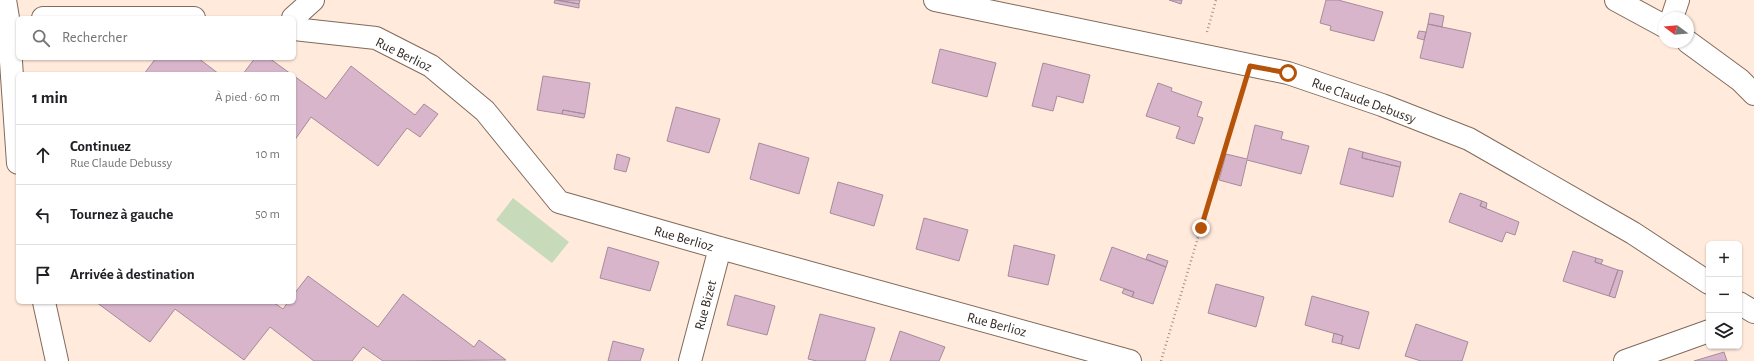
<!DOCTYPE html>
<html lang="fr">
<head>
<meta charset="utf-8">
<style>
	:root { --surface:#fff; --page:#f2f2f2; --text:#202124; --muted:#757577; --line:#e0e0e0 }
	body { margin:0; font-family:"Alegreya Sans",sans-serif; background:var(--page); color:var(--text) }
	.controls { position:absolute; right:12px; bottom:12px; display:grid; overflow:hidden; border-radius:6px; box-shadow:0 1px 3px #0004 }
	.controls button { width:36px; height:36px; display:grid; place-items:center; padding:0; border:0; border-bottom:1px solid var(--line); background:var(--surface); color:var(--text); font:20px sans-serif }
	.compass { position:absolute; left:1658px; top:12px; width:36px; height:36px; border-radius:50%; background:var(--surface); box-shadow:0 1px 3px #0004; rotate:286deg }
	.stop { position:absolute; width:12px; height:12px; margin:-9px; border:3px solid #b45309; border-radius:50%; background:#fff }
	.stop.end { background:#b45309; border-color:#fff; box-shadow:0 1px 4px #0008 }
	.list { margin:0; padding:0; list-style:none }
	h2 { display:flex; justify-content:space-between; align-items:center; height:52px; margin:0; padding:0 16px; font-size:17px }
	h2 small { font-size:13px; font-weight:400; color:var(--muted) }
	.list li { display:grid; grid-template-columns:26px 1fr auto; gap:12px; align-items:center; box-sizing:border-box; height:60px; padding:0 16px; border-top:1px solid var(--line) }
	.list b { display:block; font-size:15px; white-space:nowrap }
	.list p { margin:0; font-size:13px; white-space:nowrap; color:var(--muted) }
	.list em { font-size:13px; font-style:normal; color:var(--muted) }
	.icon { flex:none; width:22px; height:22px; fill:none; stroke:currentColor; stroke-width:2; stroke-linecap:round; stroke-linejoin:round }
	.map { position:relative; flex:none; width:1754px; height:361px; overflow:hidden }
	.search { position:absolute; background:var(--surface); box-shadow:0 1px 3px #0004; left:16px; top:16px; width:280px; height:44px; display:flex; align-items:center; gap:10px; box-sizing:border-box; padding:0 14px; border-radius:6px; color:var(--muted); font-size:15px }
	.panel { position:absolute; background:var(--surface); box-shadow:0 1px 3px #0004; left:16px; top:72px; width:280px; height:232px; border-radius:6px }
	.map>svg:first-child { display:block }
</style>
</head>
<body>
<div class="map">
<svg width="1754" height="361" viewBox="0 0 1754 361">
	<rect width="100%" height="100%" fill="#ffeadc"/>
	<!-- green -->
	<path fill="#c7daba" d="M513,198L569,242L552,263L496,220Z"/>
	<!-- building -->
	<path fill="#d8b5cb" stroke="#a58c9c" d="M555,0L579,4V8L554,3Z
		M558,0H580L579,4Z
		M1169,0H1182L1181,4Z
		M1326,0H1338L1383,12L1374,41L1330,30L1331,26L1320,23Z
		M1430,13L1444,16L1442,27L1428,24Z
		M1428,24L1471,33L1463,68L1420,58Z
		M1419,31L1426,32L1424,40L1417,38Z
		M940,49L996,63L987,97L932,83Z
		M156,58H198L219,74H144Z
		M255,58H269L291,74H243Z
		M1043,63L1090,75L1083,103L1057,96L1053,111L1032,106Z
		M351,66L415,115L424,104L438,114L420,137L407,128L378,166L311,117L294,141V76L326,99Z
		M543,76L590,83L585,114L563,110L562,114L537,110Z
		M1158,83L1172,88L1171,91L1202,102L1197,116L1203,118L1194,144L1176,138L1180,127L1146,116Z
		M676,107L720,119L709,153L667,141Z
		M563,110L585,114L584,118L562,114Z
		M1255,125L1283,132L1281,139L1309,146L1301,174L1247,160L1241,186L1219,180L1226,154L1247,159Z
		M759,143L809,158L799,194L750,179Z
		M1349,148L1363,152L1362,158L1400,167L1393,197L1340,184Z
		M1363,152L1401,162L1400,167L1362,158Z
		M617,154L630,158L626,172L614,169Z
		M838,182L883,195L874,226L830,213Z
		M1460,193L1482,201L1480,206L1519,222L1515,235L1506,232L1502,242L1449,222Z
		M1482,201L1487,203L1486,208L1480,206Z
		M924,218L968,230L959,261L916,249Z
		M1014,245L1055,255L1048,285L1008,276Z
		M608,247L659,262L650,291L600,278Z
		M1112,247L1166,267L1153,304L1132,297L1134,292L1100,280Z
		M1573,251L1596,258L1595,262L1618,270L1609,296L1563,281Z
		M1148,254L1168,261L1166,267L1146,259Z
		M1596,258L1603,260L1601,264L1595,262Z
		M1618,270L1623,271L1615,298L1609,296Z
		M308,276L378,327L403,294L474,347L479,340L506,360L383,361L363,347L352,361H314L270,327L244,360L175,309L150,342L96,302H273L283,309L288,302H294V294Z
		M1216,284L1264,297L1256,327L1208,313Z
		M1124,289L1134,292L1132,297L1122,293Z
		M735,295L775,306L767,335L727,325Z
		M1312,296L1369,312L1359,349L1341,344L1343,336L1305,325Z
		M820,314L875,328L865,361H817L808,359Z
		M1416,324L1468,342L1462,361H1421L1405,356Z
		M900,331L945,347L939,361H890Z
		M1334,333L1343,336L1341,344L1332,342Z
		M613,341L644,349L640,361H608Z
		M1724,352L1727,361H1694Z"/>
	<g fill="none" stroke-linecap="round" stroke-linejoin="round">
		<!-- minor casing -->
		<g stroke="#816a5a" stroke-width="24">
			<path id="minor" d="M5,0L8,18L18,163
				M935,0L1288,73L1382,105L1469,139L1633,233L1709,283
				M43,18H194
				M293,18L313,0
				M1672,18L1678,0
				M294,29L376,38L431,66L485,111L559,202L720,248L1130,361
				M44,302L57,361
				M1739,303L1754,312
				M690,361L720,248
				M1625,361L1709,331"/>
		</g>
		<!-- major casing -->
		<g stroke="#816a5a" stroke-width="24">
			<path id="major" d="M1616,0L1664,26
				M1688,42L1740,80L1754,94"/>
		</g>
		<!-- path -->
		<path stroke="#a39389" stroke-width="2.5" stroke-dasharray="1 3" stroke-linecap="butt" d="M1207,32L1216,0
			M1161,361L1243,87"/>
		<!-- minor -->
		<use href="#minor" stroke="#fff" stroke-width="22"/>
		<!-- major -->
		<use href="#major" stroke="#fff" stroke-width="22"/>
	</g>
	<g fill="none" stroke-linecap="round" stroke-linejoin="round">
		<!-- route -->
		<path stroke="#b45309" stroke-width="5" d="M1201,228L1250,66L1288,73"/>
	</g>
	<g text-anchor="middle" stroke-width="3.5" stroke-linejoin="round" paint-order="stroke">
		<!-- street labels -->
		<g font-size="14" fill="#342a24" stroke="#fff">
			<text transform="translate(404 54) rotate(26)" y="5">Rue Berlioz</text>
			<text transform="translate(1364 100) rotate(20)" y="5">Rue Claude Debussy</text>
			<text transform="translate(684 238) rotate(16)" y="5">Rue Berlioz</text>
			<text transform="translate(705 305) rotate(-75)" y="5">Rue Bizet</text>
			<text transform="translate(997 324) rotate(15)" y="5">Rue Berlioz</text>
		</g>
	</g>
</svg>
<div class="controls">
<button>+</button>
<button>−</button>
<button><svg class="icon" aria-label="layers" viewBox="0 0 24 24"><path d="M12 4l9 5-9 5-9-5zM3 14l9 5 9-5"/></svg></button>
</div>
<svg class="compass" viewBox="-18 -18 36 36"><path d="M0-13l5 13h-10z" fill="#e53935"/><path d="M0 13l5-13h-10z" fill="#757577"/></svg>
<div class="stop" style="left:1288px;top:73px"></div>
<div class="stop end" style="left:1201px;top:228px"></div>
<div class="search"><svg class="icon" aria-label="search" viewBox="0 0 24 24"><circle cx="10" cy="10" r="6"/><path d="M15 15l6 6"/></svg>Rechercher</div>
<section class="panel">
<h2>1 min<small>À pied · 60 m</small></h2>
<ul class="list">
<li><svg class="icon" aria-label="ahead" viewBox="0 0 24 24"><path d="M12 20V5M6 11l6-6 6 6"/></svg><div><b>Continuez</b><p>Rue Claude Debussy</p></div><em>10 m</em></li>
<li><svg class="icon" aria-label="left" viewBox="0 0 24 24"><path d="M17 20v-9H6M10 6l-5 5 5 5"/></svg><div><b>Tournez à gauche</b></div><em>50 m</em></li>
<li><svg class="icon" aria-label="arrive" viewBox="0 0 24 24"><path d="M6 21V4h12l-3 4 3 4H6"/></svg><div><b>Arrivée à destination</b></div></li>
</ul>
</section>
</div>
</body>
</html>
